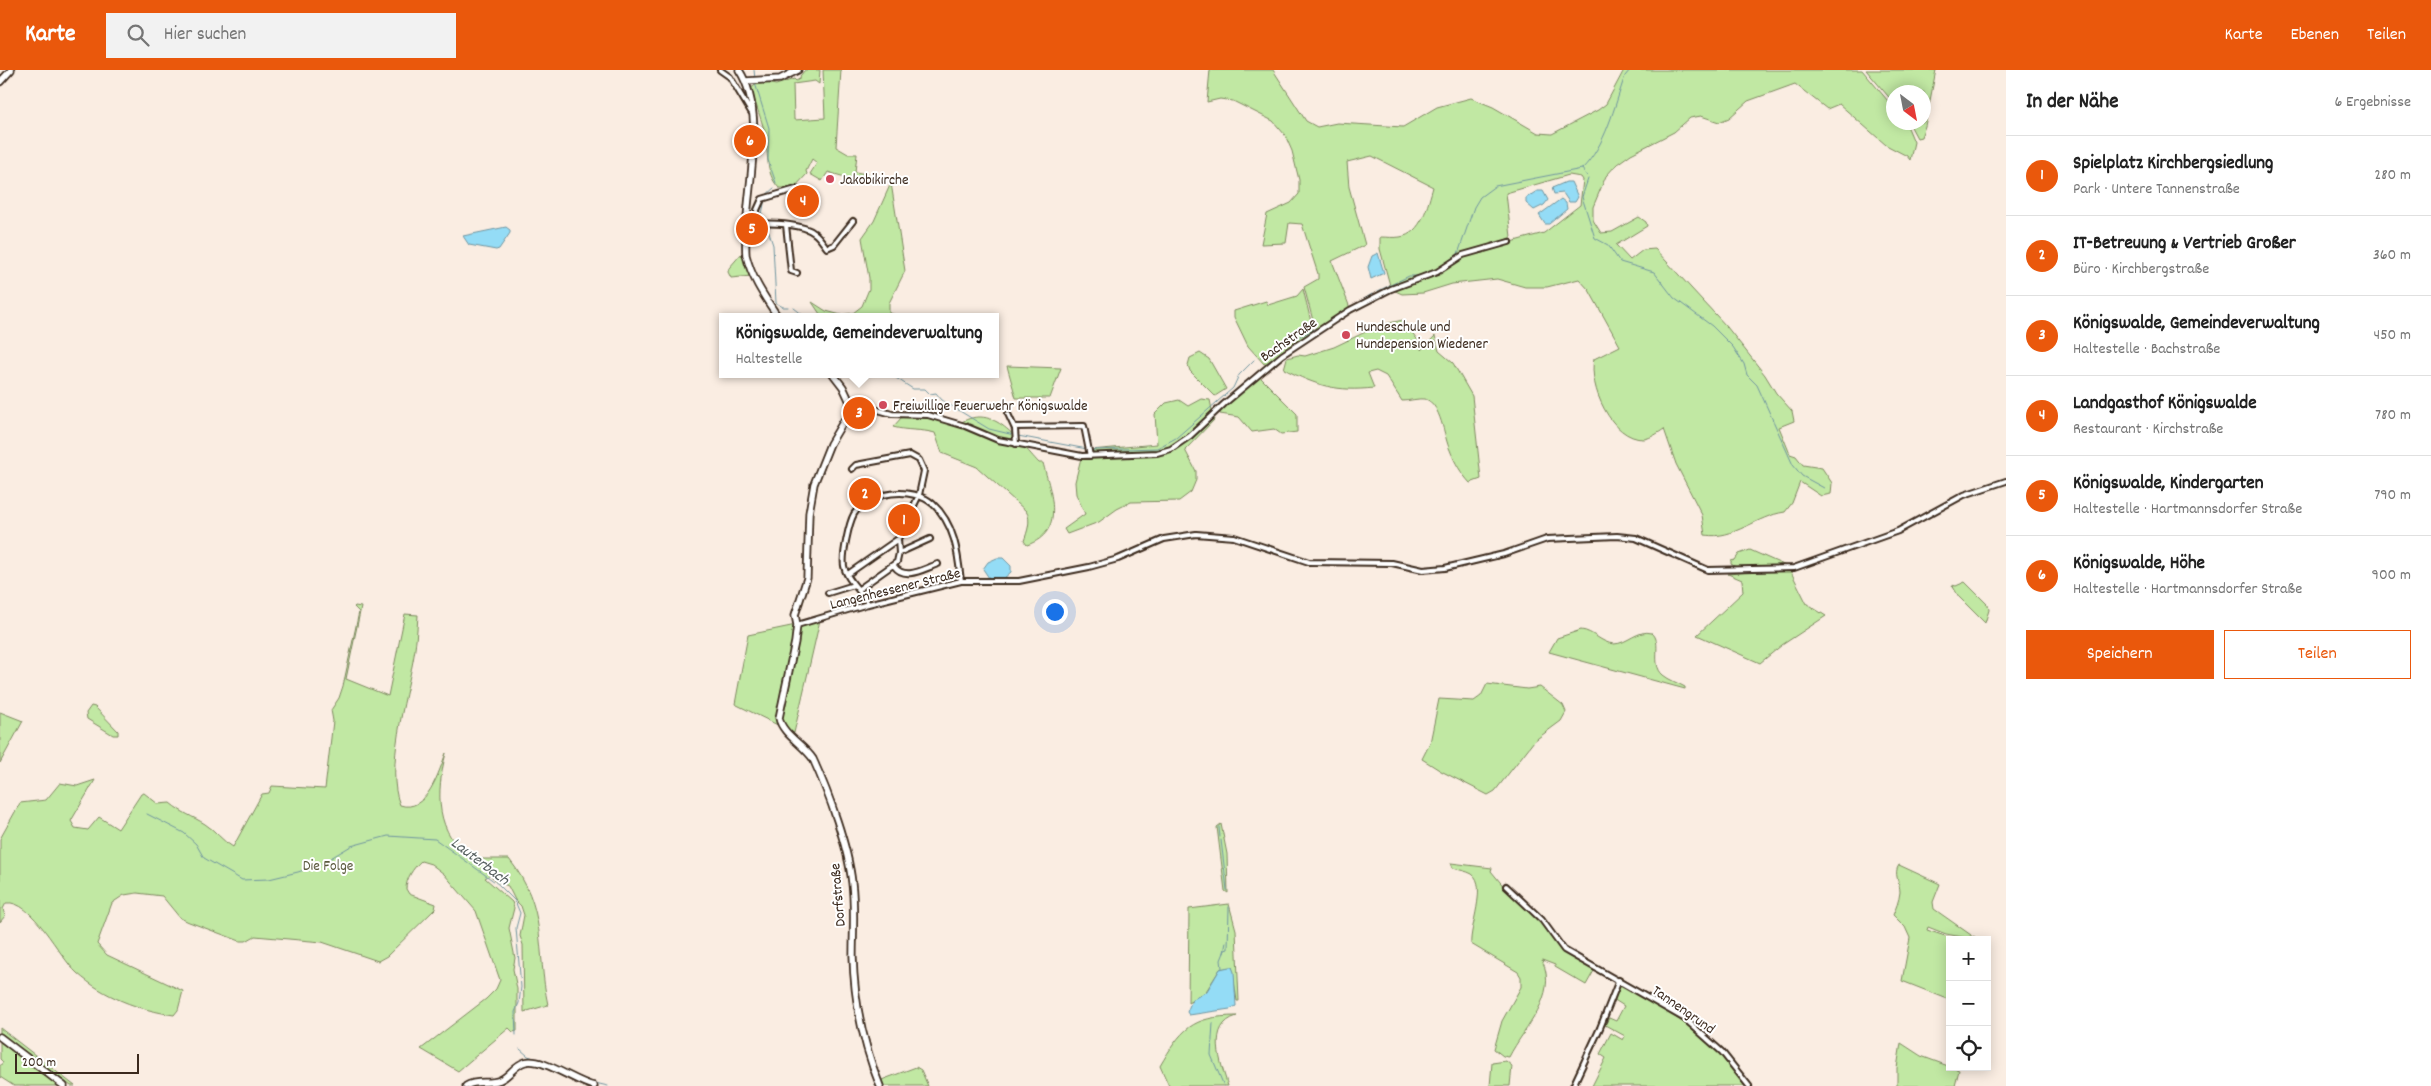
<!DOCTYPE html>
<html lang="de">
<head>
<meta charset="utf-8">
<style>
	:root { --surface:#fff; --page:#f2f2f2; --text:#222; --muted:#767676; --line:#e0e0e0; --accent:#ea580c }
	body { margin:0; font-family:Dekko,sans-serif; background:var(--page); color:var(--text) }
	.controls { position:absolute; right:15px; bottom:15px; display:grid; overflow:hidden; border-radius:0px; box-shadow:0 2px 12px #0003 }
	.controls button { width:45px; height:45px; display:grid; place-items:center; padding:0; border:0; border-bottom:1px solid var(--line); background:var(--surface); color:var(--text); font:25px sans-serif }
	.compass { position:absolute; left:1886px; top:15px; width:45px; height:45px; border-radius:50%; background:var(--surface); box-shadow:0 2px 12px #0003; rotate:148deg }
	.scale { position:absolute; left:15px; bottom:12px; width:124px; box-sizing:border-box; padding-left:5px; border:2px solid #3b2a1e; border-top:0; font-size:14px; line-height:18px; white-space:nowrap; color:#3b2a1e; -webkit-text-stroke:4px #fff; paint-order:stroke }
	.you { position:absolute; left:1054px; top:541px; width:18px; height:18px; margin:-12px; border:4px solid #fff; border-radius:50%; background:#1a73e8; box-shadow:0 0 0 8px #1a73e833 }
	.badge { display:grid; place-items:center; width:32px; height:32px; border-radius:50%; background:var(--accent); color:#fff; font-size:16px; font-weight:700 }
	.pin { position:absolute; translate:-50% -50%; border:2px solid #fff; box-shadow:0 1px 5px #0006 }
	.popup { position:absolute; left:719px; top:243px; width:280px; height:65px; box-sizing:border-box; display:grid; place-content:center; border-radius:0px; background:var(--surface); filter:drop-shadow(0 1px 4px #0005); font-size:16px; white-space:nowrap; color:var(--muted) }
	.popup b { font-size:19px; color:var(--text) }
	.popup::after { content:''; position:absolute; left:50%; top:100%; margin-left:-10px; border:10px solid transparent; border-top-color:var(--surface) }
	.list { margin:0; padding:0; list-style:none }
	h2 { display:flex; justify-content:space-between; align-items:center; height:65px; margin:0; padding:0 20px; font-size:21px }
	h2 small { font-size:16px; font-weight:400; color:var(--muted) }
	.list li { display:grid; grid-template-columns:32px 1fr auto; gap:15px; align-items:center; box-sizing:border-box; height:80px; padding:0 20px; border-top:1px solid var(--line) }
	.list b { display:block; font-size:19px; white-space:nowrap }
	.list p { margin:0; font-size:16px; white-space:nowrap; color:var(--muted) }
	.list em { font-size:16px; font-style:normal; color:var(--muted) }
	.actions { display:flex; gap:10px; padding:15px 20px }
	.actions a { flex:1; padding:11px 0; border:1px solid var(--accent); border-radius:0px; text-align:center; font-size:18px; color:var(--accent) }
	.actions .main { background:var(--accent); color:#fff }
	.icon { flex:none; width:28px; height:28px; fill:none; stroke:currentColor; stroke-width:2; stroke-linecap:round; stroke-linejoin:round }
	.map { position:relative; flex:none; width:2006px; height:1016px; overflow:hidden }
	header { display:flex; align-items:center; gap:30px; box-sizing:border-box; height:70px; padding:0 25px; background:var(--accent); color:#fff }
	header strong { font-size:24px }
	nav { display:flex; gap:28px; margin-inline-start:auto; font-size:18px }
	.search { width:350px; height:45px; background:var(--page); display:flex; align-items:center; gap:12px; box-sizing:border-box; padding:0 18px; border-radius:0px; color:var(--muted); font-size:19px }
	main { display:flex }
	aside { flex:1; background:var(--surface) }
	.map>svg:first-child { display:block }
</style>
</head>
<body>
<header>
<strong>Karte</strong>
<div class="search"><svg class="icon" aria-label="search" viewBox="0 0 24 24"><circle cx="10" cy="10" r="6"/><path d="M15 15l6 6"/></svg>Hier suchen</div>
<nav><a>Karte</a><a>Ebenen</a><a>Teilen</a></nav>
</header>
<main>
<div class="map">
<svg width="2006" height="1016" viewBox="0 0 2006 1016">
	<rect width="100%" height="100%" fill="#faede2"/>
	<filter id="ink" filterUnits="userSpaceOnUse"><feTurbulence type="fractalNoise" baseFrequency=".02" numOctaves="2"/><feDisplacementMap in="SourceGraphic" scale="10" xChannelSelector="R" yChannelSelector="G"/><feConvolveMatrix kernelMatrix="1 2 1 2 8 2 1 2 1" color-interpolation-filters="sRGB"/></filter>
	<g filter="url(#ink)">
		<!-- green -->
		<path fill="#c1e8a3" stroke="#7e8960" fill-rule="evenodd" d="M805,0H820L819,14L815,11L793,14L794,50L825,48L823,0H841L836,77L848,84H857L855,102L879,106L855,110L828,102L822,111L810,104L817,93L812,89L806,101L807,104L794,118H779C764,102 769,82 765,63C761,48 755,33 751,18L760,12L776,15L794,9L796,11L801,8L800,6Z
			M1210,0H1273L1306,51L1317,57L1337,53L1403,57L1437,37L1471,28L1493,37L1538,63L1552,64L1598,40L1606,34L1624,0H1862L1893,37L1894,52L1906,53L1914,72L1910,90L1907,86L1886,75L1839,34L1827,39L1795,14L1748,31L1729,48L1719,52L1701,46L1690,48L1674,62L1631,84L1617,94L1606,106L1593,137V150L1601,163L1612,162L1639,147L1646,152L1647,156L1616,175L1630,190L1643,180L1655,179L1727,257L1765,305L1776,323L1792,341L1794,351L1779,357L1790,384L1796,386L1803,395L1822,398L1832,413L1831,424L1821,426L1800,412L1792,433L1785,442C1756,446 1734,470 1705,465L1702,445L1676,394L1664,359C1658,363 1651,368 1644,369C1611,370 1588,315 1594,289L1620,276L1589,220L1579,209L1547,217H1525L1497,209L1452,214L1423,223L1402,224L1391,219L1380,179V167C1387,167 1394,168 1400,167C1422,164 1428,134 1433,117L1372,86L1347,92L1349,117L1365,175L1332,191L1350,238L1316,262L1304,217L1318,209V204L1302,154L1289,153L1286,173L1261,174L1267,144L1291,133L1299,124V110L1292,81L1285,65L1273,51L1233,31L1220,29L1207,32ZM1569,105L1581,107L1583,110L1580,135L1544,163L1463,185L1464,183L1499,173L1511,167L1506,123Z
			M1866,0H1936L1925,56L1921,67L1917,68L1909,53L1924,52V22H1894L1893,32Z
			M891,113L905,201L889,233V243L903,247H822L812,232L826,241L841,245L853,243L862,236L869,219V208L862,168L874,151Z
			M742,183L751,206L731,208L728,202L729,198Z
			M1303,219L1314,264L1264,294L1248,276L1234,247V241L1266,231L1268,235L1297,226Z
			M1403,250L1422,276L1421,280L1435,266L1439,281L1453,293L1472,326L1481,409L1470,413C1461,403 1455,393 1450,380C1444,368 1441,333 1425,329C1419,328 1409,331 1402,331L1386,306L1376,301L1368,303L1374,318C1337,322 1317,316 1284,299L1287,288L1298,285L1305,286L1334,277L1380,255Z
			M1200,283L1209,289L1226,319L1215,326L1190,301L1188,295L1190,288Z
			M1007,296L1061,298L1050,328H1016Z
			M1258,305L1297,344V362L1281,364L1274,359L1252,362L1239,347L1220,344V337Z
			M1201,329L1210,330L1214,350L1185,380L1196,401V410L1191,422L1179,431L1131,432L1117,439L1099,452L1067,464L1064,459L1085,444L1076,424L1075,412L1081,388L1091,380L1157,374L1155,344L1166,333L1179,330L1188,336Z
			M923,342L937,348L960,353C994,332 1018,371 1039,393H1043C1051,423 1066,462 1027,475L1024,471C1027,462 1032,450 1026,441L977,397L942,383L935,363C921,359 907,361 893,357L902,347Z
			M1750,480L1786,496L1736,497L1731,494V491L1735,490L1739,484Z
			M1761,501L1791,502L1807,534L1826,546L1782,575L1760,593L1697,565L1743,522L1742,510L1728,504Z
			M1965,512L1988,535L1989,540L1985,553L1959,527L1952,515L1956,516Z
			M355,536L361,537L346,609L388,626L405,544L418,545C417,561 416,576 413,591C406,628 385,700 400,735C427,744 439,701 446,683C436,722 434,764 473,789H509C548,838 536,879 548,935L524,942L523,875L520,866L524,845L521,836L515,830L508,816L496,811L490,805L485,808L512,832L514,838L509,858L515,888L513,899L517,919V961L513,962L509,958L458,1001L421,979L486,929L496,919L500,910L476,841L444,804L431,794L421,791C413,798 406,809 406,819L409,824L436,834L435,839L387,886L378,891L322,872L255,866L246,871H240L189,852L180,848L162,826L137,823L124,825L112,833L97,874L107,885L183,921L178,940L174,945C139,940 104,927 77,903C59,887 32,829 6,833L3,839L5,846L0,852V769L20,733L46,730L60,713L77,716L95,710L71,751L75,758L88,760L99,747L118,759L141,724L144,723L158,734L170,733C182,743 192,746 205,754C215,760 222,771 233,777L262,724L269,723L272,716L325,719L333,651L331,640L339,628L343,616L359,542L354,537Z
			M820,550L794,663L735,634L748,565Z
			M1581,560C1593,561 1601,573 1614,574C1627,574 1638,559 1652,563C1663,572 1650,594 1663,605C1669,610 1678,613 1685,617V619L1549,582L1557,568Z
			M1487,614L1527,619L1540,617L1563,635L1566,642L1561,651L1534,671L1495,721L1488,725L1441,701L1422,689L1430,673L1439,629L1474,631L1481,626Z
			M91,636L95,637L118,661V665H113L87,649L86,643Z
			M0,642L23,651L0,693Z
			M1221,754L1227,784L1228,823L1225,821L1217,757Z
			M1451,793L1492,798L1491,801L1505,818L1546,857L1562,881L1595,899L1586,915L1555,897V895L1542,890C1559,926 1524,957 1509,987L1503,986L1494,979L1502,951L1521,917V907L1518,902L1471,874C1469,859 1488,815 1472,804C1467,801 1459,800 1453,798Z
			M1899,795L1940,814L1933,832L1934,839L1971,865V868L1974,866L1978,870L1946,864L1928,857L1927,860L1957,870H1950V930L1902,911L1910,868L1905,857L1893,845C1896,838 1899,831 1900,822C1900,813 1893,803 1899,795Z
			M1229,834L1236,860L1239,931H1237L1232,897L1220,899L1205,923L1188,933L1189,839Z
			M1621,914C1669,942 1714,968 1747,1016H1592L1606,988L1600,984L1611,963L1623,970L1625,966L1605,955L1609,948L1616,951L1624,936L1613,929Z
			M1237,946C1206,955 1221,994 1228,1016H1169L1160,996C1181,960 1191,946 1237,946Z
			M0,958L75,1016H71L0,963Z
			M0,972L4,975L58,1016H14L0,1007V996L3,992L0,989Z
			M1901,973L1921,986L1959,1000L1955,1016H1897V998Z
			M1506,991L1512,996L1510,1016H1490L1492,993Z
			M916,997L921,1000L928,1016H881L879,1011Z"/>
		<!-- water -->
		<path fill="#94dcf6" stroke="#7095a0" d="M1566,112H1571L1578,127L1575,132H1569L1563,123L1554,124L1552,118Z
			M1537,121H1543L1548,130L1544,135L1534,140L1526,133V128Z
			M1561,129L1566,133L1567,139L1549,154H1545L1539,145Z
			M506,157L510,160V163L499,179L496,180L469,175L463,166Z
			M1378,183L1384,203L1371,209L1368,197L1372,186Z
			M997,488H1003L1011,496V502L1003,509L989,508L983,499L988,492Z
			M1229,897H1232L1234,902L1236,936L1230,939L1189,945L1187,942L1192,930L1207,921L1220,899Z"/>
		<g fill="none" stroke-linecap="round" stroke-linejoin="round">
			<!-- stream -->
			<path stroke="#7095a0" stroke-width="1" d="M754,0L755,9
				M755,13L769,58L768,90L776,113
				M1582,99L1587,106
				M1588,109L1582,127L1595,168L1608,175L1620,192L1654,202L1674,228L1712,256L1733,277L1744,294L1747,305L1757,315L1793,395L1802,406L1824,418
				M765,126L774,118
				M765,129L762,144L765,151
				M767,157L773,175L776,233L783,237H788
				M1378,221L1409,206H1421L1437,199L1458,184L1474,137L1480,127L1495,116L1582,99C1606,75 1614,37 1625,6L1630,0
				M794,238L803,245L812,247
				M1333,249L1372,224
				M1260,287L1279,280L1288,272L1325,254
				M896,304V308L913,319H925L930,324L936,323L942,330L989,359L1014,365
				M1018,366L1087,379
				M1091,380L1157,378L1176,368L1233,318L1239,305L1254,290
				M147,744L184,763L196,774L204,788L242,810L269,809L298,802L319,795L351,776L388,766L435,769L498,814L515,831L520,843L516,858L521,917L519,933L515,942L516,965
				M1219,757L1220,767
				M1221,770L1227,820
				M1224,883L1226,872
				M1222,898L1221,890L1225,880L1228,879L1229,837
				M1213,953L1211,985L1224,1016
				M520,979L528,986L540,990
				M595,1013L608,1016"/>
			<!-- street casing -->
			<g stroke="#3b2a1e" stroke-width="8">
				<path id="street" d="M720,0L730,7L751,42
					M748,153C765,154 801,152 814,163C819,166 823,173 827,178L834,175L853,151
					M758,154L757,140L762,129L796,119
					M786,155L791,201L797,203
					M850,332L892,344L928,345L965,356L998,370L1082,386L1157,383L1171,379L1190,366L1224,334L1282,285L1350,240L1391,219L1437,202L1463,185L1509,172
					M1008,344L1015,359L1016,374
					M1014,357L1084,356L1090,386
					M899,483L930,469
					M894,496C905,511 923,499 938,494
					M848,504L898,469L919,425L924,401L919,390L910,385L856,395L852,399
					M859,519L897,492L899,483L898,469
					M828,523L854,515
					M868,534C862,521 846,510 844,496C842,485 849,453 854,444C869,421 913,416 933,434C955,454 958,484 961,511
					M797,555L868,534L961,511H1019L1089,497L1118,489L1164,469L1196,464L1234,467L1309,492L1392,493L1423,500L1445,498L1504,484L1547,469L1617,466L1636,468L1708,500L1794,498L1898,461L1964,425L2006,411
					M1506,816L1542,850L1564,880L1685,949L1722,982L1749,1016
					M1573,1016L1600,958L1619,910"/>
			</g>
			<!-- secondary casing -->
			<g stroke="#3b2a1e" stroke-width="9">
				<path id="secondary" d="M739,0C770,47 742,130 746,185C752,209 764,226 778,247
					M746,11L780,9L798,0
					M0,12L11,0
					M833,304L843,317L850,332L846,347L830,374L814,414L809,443L807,508L795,545L797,555L795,572L779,648C782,664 804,675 813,689C829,724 848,776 852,813C855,837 853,862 853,886C854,931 863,974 880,1016
					M0,967L64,1016
					M466,1016C477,1009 489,1015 500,1010C510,1006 514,995 525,992C543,987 575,1012 594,1016"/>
			</g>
			<!-- street -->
			<use href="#street" stroke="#fff" stroke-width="4"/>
			<!-- secondary -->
			<use href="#secondary" stroke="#fff" stroke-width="5.5"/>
		</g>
	</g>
	<!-- markers -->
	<g fill="#d1495b" stroke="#fff" stroke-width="2">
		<circle cx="830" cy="109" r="5"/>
		<circle cx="1346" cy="265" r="5"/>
		<circle cx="883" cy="335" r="5"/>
	</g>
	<g text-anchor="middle" stroke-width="4" stroke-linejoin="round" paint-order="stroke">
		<!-- poi labels -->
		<g font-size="15" fill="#3b2a1e" stroke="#fff" text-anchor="start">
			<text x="840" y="114">Jakobikirche</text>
			<text x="1356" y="261">Hundeschule und<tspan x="1356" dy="17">Hundepension Wiedener</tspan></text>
			<text x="893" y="340">Freiwillige Feuerwehr Königswalde</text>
		</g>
		<!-- street labels -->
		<g font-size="15" fill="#3b2a1e" stroke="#fff">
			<text transform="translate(1288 269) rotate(-35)" y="5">Bachstraße</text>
			<text transform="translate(895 518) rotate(-14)" y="5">Langenhessener Straße</text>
			<text transform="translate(837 825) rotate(-95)" y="5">Dorfstraße</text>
			<text transform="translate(1684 939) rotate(35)" y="5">Tannengrund</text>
		</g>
		<!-- park labels -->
		<g font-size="15" fill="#5c5a3f" stroke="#fff">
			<text x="328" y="800">Die Folge</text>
		</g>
		<!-- water labels -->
		<g font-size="16" font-style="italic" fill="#565f5f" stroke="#fff">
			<text transform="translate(481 790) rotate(37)" y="6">Lauterbach</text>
		</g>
	</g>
</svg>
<div class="controls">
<button>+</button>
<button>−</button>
<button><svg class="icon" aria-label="locate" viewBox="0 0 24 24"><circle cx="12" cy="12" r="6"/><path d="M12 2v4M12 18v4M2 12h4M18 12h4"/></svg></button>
</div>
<svg class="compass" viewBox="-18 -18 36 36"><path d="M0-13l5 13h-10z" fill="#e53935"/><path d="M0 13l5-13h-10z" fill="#767676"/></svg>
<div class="scale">200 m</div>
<div class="you"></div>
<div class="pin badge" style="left:904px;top:450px">1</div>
<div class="pin badge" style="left:865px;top:424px">2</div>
<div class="pin badge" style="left:859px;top:343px">3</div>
<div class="popup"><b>Königswalde, Gemeindeverwaltung</b>Haltestelle</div>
<div class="pin badge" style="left:803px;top:131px">4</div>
<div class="pin badge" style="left:752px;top:159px">5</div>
<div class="pin badge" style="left:750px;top:71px">6</div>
</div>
<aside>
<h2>In der Nähe<small>6 Ergebnisse</small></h2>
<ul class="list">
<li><span class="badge">1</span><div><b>Spielplatz Kirchbergsiedlung</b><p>Park · Untere Tannenstraße</p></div><em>280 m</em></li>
<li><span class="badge">2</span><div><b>IT-Betreuung &amp; Vertrieb Großer</b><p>Büro · Kirchbergstraße</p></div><em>360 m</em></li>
<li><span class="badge">3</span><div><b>Königswalde, Gemeindeverwaltung</b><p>Haltestelle · Bachstraße</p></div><em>450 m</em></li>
<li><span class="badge">4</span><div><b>Landgasthof Königswalde</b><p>Restaurant · Kirchstraße</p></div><em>780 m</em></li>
<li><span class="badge">5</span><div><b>Königswalde, Kindergarten</b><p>Haltestelle · Hartmannsdorfer Straße</p></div><em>790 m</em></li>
<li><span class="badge">6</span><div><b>Königswalde, Höhe</b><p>Haltestelle · Hartmannsdorfer Straße</p></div><em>900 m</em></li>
</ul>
<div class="actions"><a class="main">Speichern</a><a>Teilen</a></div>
</aside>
</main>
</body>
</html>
